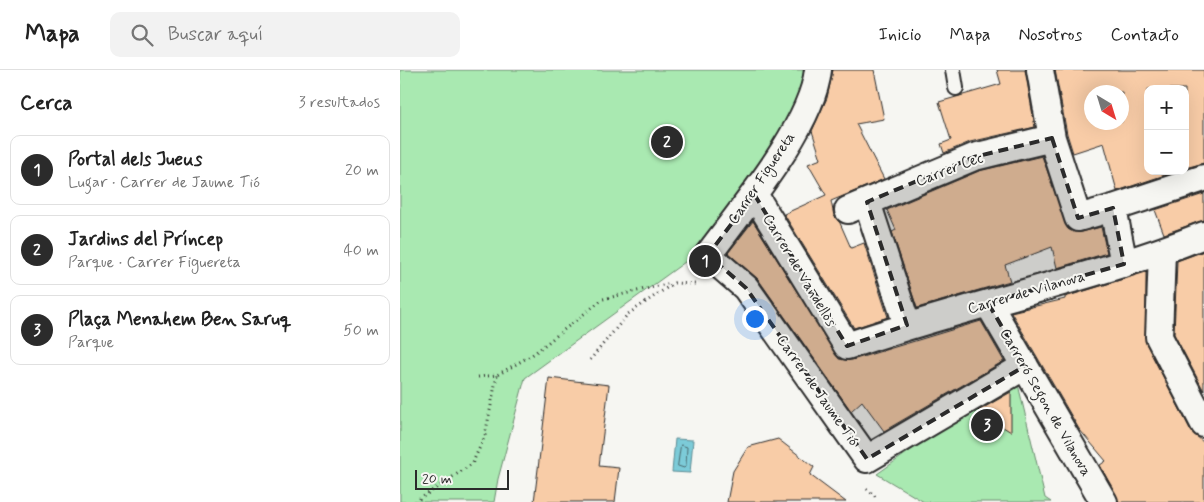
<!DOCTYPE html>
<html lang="es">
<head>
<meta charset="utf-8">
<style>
	:root { --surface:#fff; --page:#f2f2f2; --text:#222; --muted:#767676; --line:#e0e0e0; --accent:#2b2b2b }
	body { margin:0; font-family:Mynerve,sans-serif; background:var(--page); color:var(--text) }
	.controls { position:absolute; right:15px; top:15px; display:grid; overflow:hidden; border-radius:10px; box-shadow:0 5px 20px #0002 }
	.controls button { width:45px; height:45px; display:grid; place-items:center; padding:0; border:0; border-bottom:1px solid var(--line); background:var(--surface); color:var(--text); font:25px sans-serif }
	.compass { position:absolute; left:684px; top:15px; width:45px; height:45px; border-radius:50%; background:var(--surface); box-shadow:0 5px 20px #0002; rotate:142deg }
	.scale { position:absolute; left:15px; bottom:12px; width:94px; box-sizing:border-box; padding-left:5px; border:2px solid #2b2b2b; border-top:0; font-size:14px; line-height:18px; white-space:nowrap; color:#2b2b2b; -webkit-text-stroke:4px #f6f6f2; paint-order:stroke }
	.you { position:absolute; left:354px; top:248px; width:18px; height:18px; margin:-12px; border:4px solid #fff; border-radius:50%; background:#1a73e8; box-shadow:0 0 0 8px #1a73e833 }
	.badge { display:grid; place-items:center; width:32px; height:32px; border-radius:50%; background:var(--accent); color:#fff; font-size:16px; font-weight:700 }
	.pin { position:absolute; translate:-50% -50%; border:2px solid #fff; box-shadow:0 1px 5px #0006 }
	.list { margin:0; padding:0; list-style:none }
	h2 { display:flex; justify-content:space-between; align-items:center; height:65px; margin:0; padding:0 20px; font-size:21px }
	h2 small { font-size:16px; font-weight:400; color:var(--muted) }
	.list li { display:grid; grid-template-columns:32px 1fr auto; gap:15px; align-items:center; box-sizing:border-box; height:70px; margin:0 10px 10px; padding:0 10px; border:1px solid var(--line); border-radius:10px }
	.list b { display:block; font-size:19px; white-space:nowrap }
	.list p { margin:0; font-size:16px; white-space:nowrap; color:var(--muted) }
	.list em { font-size:16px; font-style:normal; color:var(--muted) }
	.icon { flex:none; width:28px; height:28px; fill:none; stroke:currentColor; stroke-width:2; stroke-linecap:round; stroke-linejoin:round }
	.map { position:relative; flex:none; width:804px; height:432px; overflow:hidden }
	header { display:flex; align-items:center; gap:30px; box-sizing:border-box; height:70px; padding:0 25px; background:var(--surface); border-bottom:1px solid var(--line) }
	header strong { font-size:24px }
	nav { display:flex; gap:28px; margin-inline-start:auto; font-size:18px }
	.search { width:350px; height:45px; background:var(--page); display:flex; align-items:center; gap:12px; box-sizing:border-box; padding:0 18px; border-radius:10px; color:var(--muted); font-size:19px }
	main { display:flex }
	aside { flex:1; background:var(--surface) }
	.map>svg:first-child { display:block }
</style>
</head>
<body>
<header>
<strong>Mapa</strong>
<div class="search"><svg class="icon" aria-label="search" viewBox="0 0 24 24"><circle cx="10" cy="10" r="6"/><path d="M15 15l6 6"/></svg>Buscar aquí</div>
<nav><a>Inicio</a><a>Mapa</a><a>Nosotros</a><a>Contacto</a></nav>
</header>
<main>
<aside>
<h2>Cerca<small>3 resultados</small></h2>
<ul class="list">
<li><span class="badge">1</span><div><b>Portal dels Jueus</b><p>Lugar · Carrer de Jaume Tió</p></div><em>20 m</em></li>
<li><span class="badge">2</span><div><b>Jardins del Príncep</b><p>Parque · Carrer Figuereta</p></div><em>40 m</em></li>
<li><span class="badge">3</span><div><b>Plaça Menahem Ben Saruq</b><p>Parque</p></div><em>50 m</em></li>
</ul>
</aside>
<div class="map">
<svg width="804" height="432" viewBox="0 0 804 432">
	<rect width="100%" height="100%" fill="#f6f6f2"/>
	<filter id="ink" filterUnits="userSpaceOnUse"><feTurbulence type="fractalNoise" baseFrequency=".02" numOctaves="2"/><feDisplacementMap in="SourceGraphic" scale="10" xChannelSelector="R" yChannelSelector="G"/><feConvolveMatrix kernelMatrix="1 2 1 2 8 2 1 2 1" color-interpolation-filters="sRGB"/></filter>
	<g filter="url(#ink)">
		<!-- green -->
		<path fill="#a9e9b1" stroke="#6a8a6e" d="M0,0H410L397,37L352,107L296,184L125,308L98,409L94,432H0Z
			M616,306L645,428L651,432H524L477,404Z"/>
		<!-- water -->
		<path fill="#7ccbd8" stroke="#5c8b93" d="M275,369L293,370L290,403L272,402Z"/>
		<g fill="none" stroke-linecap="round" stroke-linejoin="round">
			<!-- shore -->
			<path stroke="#4b6b70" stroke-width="1" d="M281,375L287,377L286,396L284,398L278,396Z"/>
		</g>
		<!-- building -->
		<path fill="#f8cca7" stroke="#2b2b2b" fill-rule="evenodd" d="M433,0H474L484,49L456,54L484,109L431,131L434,146L440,153L451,178L464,173L488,247L454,258L384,144L426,125L408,94L421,89L412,61L427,28Z
			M597,0H625L635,57L570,72L544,83L541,74L551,70L539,32L601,14Z
			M655,0H804V93L785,98V19H748V101H777L717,121L704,73L673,83L667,64ZM692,22H722V52H692Z
			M642,86L668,159L674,162H682L701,157L707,183L657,198L652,177L605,195L610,211L517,238L492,162L496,160L487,140L579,101Z
			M804,124V150L764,164L755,140Z
			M353,151L439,289L452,290L581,251L604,291L484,361L462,331L451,341L358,209L328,183Z
			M804,181V321L774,264L777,191Z
			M746,202V273L791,361L804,373V432H719L700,395L706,391L679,359L611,242L665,229V227Z
			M149,308L209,315L199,396L219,398L215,432H134Z
			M611,322V362L578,341Z
			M378,369L414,397L410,405L446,432H327L333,401L348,377Z"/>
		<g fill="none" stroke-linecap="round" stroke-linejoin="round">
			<!-- lane casing -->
			<g stroke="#2b2b2b" stroke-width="18">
				<path id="lane" d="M553,0L556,18"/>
			</g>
			<!-- street casing -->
			<g stroke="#2b2b2b" stroke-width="30">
				<path id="street" d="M418,0C412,56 342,139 308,185L346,218L467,389L625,296
					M640,0L652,68L678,148L713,138L724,194
					M354,124L447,276C565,235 688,211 804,165
					M467,132L507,255
					M713,138L804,108
					M448,140L574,87L652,68
					M762,181L759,267L804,354
					M588,233L704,432"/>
			</g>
			<!-- path -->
			<path stroke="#2b2b2b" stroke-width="3" stroke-dasharray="1 4" stroke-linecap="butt" d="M190,290L228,244L274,213L295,214
				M78,307L97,305L132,285L203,229L271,213
				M467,419L478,429
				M15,432L72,394L85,366L97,305"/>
			<!-- lane -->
			<use href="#lane" stroke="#f6f6f2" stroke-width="14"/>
			<!-- street -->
			<use href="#street" stroke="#f6f6f2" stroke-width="26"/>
		</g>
	</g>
	<!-- marked area -->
	<path fill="#2b2b2b" fill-opacity="0.2" stroke="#2b2b2b" stroke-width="4" stroke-dasharray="10 6" stroke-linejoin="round" d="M652,68L678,148L713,138L724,194L588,233L625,296L467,389L346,218L308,185L354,124L447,276L507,255L467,132L574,87Z"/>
	<g text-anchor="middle" stroke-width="4" stroke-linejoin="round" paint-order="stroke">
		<!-- street labels -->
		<g font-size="15" fill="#2b2b2b" stroke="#f6f6f2">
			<text transform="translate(549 99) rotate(-21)" y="5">Carrer Cec</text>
			<text transform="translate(361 108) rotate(-56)" y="5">Carrer Figuereta</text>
			<text transform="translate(400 200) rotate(59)" y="5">Carrer de Vandellòs</text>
			<text transform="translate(626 222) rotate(-16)" y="5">Carrer de Vilanova</text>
			<text transform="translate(418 320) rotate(55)" y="5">Carrer de Jaume Tió</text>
			<text transform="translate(646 332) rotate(60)" y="5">Carreró Segon de Vilanova</text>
		</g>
	</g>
</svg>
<div class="controls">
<button>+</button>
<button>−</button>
</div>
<svg class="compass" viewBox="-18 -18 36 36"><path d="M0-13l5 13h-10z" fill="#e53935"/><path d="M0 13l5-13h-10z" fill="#767676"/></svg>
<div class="scale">20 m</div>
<div class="you"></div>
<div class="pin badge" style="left:305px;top:191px">1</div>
<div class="pin badge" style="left:267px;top:72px">2</div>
<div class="pin badge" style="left:587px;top:355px">3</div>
</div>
</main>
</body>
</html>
